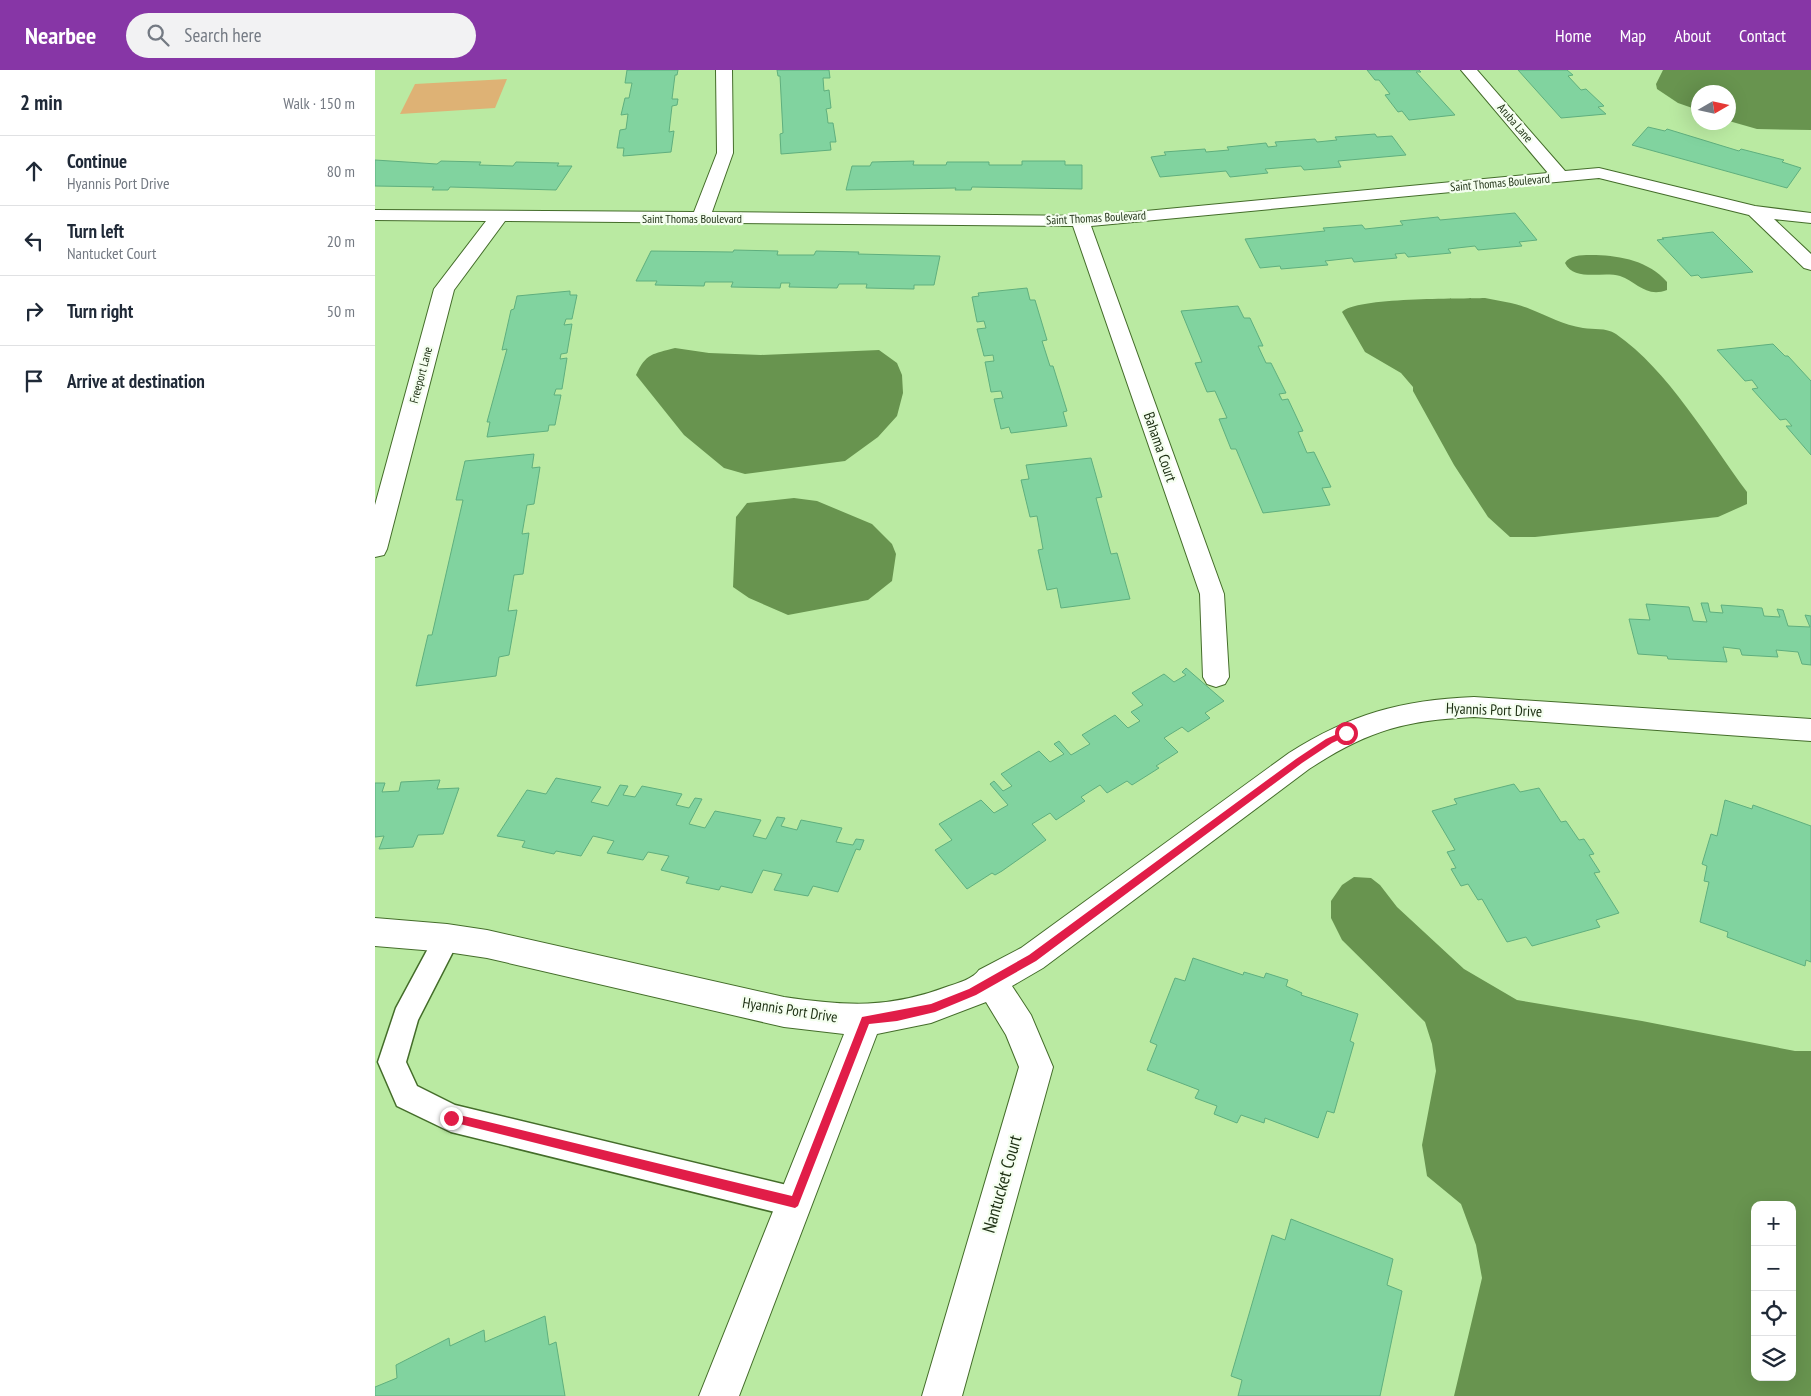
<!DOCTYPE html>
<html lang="en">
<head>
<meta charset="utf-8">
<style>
	:root { --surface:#fff; --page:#f2f2f3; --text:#1f2937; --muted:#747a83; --line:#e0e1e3; --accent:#8736a6 }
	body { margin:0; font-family:"PT Sans Narrow",sans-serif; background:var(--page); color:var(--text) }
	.controls { position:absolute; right:15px; bottom:15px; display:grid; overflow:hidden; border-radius:10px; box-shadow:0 5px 20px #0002 }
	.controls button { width:45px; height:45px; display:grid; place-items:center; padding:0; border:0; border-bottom:1px solid var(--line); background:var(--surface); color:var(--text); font:25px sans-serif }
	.compass { position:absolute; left:1316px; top:15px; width:45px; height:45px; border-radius:50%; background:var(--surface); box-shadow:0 5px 20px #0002; rotate:81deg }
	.stop { position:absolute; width:15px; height:15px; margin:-11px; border:4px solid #e11d48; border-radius:50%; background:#fff }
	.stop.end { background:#e11d48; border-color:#fff; box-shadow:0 1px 5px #0008 }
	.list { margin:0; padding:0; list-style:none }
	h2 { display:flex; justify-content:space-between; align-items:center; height:65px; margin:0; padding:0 20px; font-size:21px }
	h2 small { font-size:16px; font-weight:400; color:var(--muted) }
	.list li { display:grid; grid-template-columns:32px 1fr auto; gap:15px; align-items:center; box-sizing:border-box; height:70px; padding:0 20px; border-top:1px solid var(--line) }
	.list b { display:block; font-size:19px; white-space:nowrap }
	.list p { margin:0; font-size:16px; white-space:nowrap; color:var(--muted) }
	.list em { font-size:16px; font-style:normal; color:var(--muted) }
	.icon { flex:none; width:28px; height:28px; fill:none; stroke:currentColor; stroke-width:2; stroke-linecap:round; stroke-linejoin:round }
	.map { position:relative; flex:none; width:1436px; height:1326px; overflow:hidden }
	header { display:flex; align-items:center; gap:30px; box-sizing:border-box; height:70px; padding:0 25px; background:var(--accent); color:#fff }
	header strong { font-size:24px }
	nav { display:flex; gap:28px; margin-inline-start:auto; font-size:18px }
	.search { width:350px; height:45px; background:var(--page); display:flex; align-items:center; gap:12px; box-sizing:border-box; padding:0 18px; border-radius:28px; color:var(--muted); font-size:19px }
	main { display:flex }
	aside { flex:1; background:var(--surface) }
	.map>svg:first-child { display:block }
</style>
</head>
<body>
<header>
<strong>Nearbee</strong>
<div class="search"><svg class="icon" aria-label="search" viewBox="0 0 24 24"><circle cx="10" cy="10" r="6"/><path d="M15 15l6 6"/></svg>Search here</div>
<nav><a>Home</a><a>Map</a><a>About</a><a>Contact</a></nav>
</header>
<main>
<aside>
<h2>2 min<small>Walk · 150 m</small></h2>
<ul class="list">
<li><svg class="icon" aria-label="ahead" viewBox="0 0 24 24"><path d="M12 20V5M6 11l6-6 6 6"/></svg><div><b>Continue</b><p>Hyannis Port Drive</p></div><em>80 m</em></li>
<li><svg class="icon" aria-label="left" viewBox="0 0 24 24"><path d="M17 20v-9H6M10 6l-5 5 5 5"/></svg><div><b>Turn left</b><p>Nantucket Court</p></div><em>20 m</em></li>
<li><svg class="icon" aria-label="right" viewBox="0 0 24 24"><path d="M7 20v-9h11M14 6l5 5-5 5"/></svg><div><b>Turn right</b></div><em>50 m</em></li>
<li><svg class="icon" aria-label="arrive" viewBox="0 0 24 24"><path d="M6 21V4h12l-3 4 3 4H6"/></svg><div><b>Arrive at destination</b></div></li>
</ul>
</aside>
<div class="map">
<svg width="1436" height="1326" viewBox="0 0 1436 1326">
	<rect width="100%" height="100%" fill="#baeaa2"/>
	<!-- green -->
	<path fill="#deb275" d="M132,9L120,38L25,44L40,14Z"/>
	<!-- water -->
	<path fill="#68944f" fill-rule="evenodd" d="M1288,0H1436V60L1382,59L1354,51V22H1324L1323,40L1303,33L1282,19L1281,14Z
		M1221,185C1246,186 1274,191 1292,212V220C1271,228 1262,212 1245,206C1228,201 1199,212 1190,193C1195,184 1211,185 1221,185Z
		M1110,228C1125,231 1141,233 1155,239C1173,246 1188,255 1208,258C1219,260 1230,257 1241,264C1293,300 1334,371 1372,422V434L1343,447L1160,467H1135L1113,447L1079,395L1038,321V317L1026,303L990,282L967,242C980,227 1086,229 1110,228Z
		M300,278L334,283L386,285L504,280L522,293L527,305L528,323L522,346L503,367L470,391L370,404L349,398L309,365L261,305C271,283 278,284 300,278Z
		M419,428L442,431L497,454L517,474L521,484L517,511L493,530L413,545L374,528L358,517L361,447L372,433Z
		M979,807L996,808L1005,815L1022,837L1089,899L1142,930L1267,951L1420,981H1436V1326H1079L1107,1208L1101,1175L1086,1134L1052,1106L1047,1075L1061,1001L1057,974L1050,952L967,870L956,848V831L967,815ZM1380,1135H1417V1307H1380Z"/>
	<!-- building -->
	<path fill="#81d39f" stroke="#5faf7e" d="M252,0H303L302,5H300L297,29H303L302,35L297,36L294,62L299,61L296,82L248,86L249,78H242L245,60L251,59L253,44L246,45L250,28H254L257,13H250Z
		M402,0H454L455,8H448L449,21L454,20L456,38L451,39L452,44L453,53H458L461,72H455L456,80L406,84L405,64L408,63L405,6H403Z
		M992,0H1044L1046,2H1041L1080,45L1034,50L1027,41L1023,42L1010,25L1015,24L1004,10H1000Z
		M1143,0H1192L1198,5L1193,6L1206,20L1211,19L1229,36L1223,37L1231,44L1186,48Z
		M1273,57L1290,61L1292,59L1364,81L1366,79L1409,90L1407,92L1426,98L1412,118L1257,75Z
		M1000,64L1002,67L1017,66L1031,85L963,91L966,97L929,100L926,96L890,99L893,103L855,107L851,101L785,107L776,87L791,85L789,82L830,79L831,82L854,80L852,77L891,73L893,77L902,76L900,72L940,69L942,72L962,70L960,67Z
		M0,90L62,94L66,91L106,92L104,95L138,96L141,92L184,93L182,96H197L181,120L75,117L73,120H57L59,117L0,116Z
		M539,91L538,95H571L572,92H614V95H647V91H690V95H707V119L597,117L596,120H580L581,118L471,120L477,96H495L497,92Z
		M1140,143L1162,170L1144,172L1147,176L1103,180L1100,176L1073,179L1076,183L1033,187L1030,183L1020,184L1022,188L979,192L977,188L950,191L953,195L906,199L905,196L885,198L870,169L950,161L948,158L987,155L990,159L1028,155L1025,151L1063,147L1065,150Z
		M1338,162L1378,202L1326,208L1323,205L1316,206L1282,170L1289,169L1287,168Z
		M359,180L403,181L402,185H439L441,181L484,182L483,184L565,186L559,215H539V219L491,218L492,214H464L462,218L414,217L415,213H406L405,218L356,217L358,212H330L329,216L280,215L282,211H261L276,181L358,182Z
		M652,218L655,230H660L672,270L667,271L675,296H678L692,341L688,342L692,356L636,363L634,357L626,359L619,329L628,328L626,321L616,322L610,292L619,291L618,285L609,286L602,259L611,258L609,251L602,252L597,227L604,226L603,223Z
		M195,221V225H202L197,249H191L189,255L197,254L192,283L186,284L185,289L192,288L187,319H181L179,325H186L180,355H174L173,361L112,367L115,352H112L132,279L127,280L136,240L139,239L142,226Z
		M863,236L869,248H875L888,276H883L891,293H896L911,323L904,324L907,330L913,329L928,361L923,362L932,383L939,382L956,417L947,418L955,435L888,443L861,379H856L844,349L852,348L840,321L832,322L820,293L827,292L806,241Z
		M1398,274L1410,286H1413L1436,311V385L1411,356H1417L1411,349L1405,350L1377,319L1383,318L1377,310L1370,311L1342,280Z
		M159,384L157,398L165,397L159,434L152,435L147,464L154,463L148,504L139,505L133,541L142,540L134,585L124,587L121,606L41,616L53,565H57L88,430H81L90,391Z
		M716,388L727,427L721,428L736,484L742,483L755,529L686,538L682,518L672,520L663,480L668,479L662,446L655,447L646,410L654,409L651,395Z
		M1326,533H1333L1335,542L1348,543L1346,535L1387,538L1389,546L1405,547L1402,539L1408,540L1413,556L1435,557L1430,545L1436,546V595L1427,594L1423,582L1401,580L1403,587L1367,585L1365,579L1348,577L1352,592L1293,589L1292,586L1263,584L1254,549L1275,550L1271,534L1314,537L1318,551L1332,552Z
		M811,598L849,631L830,643L835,648L813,662L807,657L789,668L803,682L781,696L784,698L757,715L752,711L732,723L725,715L706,727L710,731L681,750L675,743L657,754L671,770L627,801L620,805L617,803L592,819L560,780L577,770L564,754L606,730L619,743L633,735L615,714L619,711L628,721L637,716L626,704L664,681L675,692L689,684L679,674L684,671L696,685L715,674L707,665L740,645L753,658L765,651L756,642L768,635L757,623L789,604L799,612L811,605L807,602Z
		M181,708L226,717L216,732L233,736L245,715L253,716L248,725L260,727L267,716L307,724L301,735L314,738L320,728L327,729L314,754L330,758L340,741L386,750L378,766L391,769L402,747L410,748L406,756L422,760L426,750L467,758L461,772L478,775L481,769L489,770L485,780L481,779L463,822L438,816L433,826L399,820L407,804L388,800L377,823L346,816L344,820L311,813L314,807L286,800L294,786L273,782L268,790L232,783L239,771L218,766L206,786L181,781L179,784L147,777L150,771L122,766L152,720L171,724Z
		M65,710L62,719L84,718L68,764L43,765L38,777L4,779L9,766L0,767V713H10L7,722L24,721L26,712Z
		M1139,714L1145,722L1164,718L1186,752L1191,751L1204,770L1209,769L1219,784L1214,785L1225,802L1219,803L1244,843L1221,850L1225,857L1157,876L1151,867L1132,872L1107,829L1103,830L1093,814L1086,816L1076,799L1081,798L1072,782L1080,780L1057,741L1082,734L1079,729Z
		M1350,730L1377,739L1378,735L1436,756V892L1431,890L1430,896L1352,867L1353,862L1325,852L1334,812L1329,811L1332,796L1327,794L1336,764L1342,766Z
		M818,888L868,905L869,902L889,908L891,903L913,910L911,916L927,923L926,925L983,944L975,971L979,973L959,1043L952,1041L943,1068L890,1048L889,1053L866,1045L862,1053L839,1044L842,1036L820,1028L824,1020L772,1000L782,975L775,972L800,908L810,911Z
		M916,1149L1018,1189L1012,1215L1027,1221L1005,1326H863L867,1310L856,1306L897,1165L910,1170Z
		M170,1246L174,1275L181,1272L190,1326H0V1317L22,1308L21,1295L74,1268L75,1276L109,1260L110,1272Z"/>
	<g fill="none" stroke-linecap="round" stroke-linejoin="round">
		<!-- lane casing -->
		<g stroke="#446d2a" stroke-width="3">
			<path id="lane" d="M72,857L81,860L85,868L43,950L31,992L42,1016L80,1035L420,1117L430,1122L435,1132L430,1142L420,1147L76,1062L22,1036L3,992L21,938L63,860Z"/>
		</g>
		<!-- street casing -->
		<g stroke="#446d2a" stroke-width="2">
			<path id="street" d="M341,0H357L358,83L337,142L718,146L1173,103L1086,0H1102L1190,101L1224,98L1380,136L1436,143V153L1399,149L1436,184V200L1429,198L1374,145L1224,108L716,156L849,524L854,607L850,614L841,617L832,614L828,607L825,524L698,156L130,151L79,220L12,479L9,485L0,487V435L59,219L111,151L0,150V140L319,142L342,83Z
				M1099,627L1436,649V671L1099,647C1030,650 992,661 934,699L668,898L637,916L656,945L678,997L587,1326H547L644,997L631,965L611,932L556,953L502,964L364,1326H324L469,964L409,957L112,888L72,882L0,876V848L72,854L112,860L409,927C471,936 514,939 574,916C584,913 599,908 604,900L646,878L914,683C976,644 1026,630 1099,627Z"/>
		</g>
		<!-- lane -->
		<use href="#lane" fill="#fff" fill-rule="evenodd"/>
		<!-- street -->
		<use href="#street" fill="#fff" fill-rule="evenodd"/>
	</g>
	<!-- route -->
	<path fill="#e11d48" d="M971,660L975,663L974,665L957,673L927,693L661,891L601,925L560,942L522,951L494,954L423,1136L420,1138L73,1051L71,1048L76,1043L417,1126L487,947L556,934L594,919L654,885L921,689L951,669Z"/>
	<g text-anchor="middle" stroke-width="4.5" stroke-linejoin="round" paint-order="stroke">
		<!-- far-street labels -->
		<g font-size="12" fill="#1d2f13" stroke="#f4feef">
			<text transform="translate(1140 53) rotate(49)" y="4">Aruba Lane</text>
			<text transform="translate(1125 113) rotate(-5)" y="4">Saint Thomas Boulevard</text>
			<text transform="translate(721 148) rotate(-3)" y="4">Saint Thomas Boulevard</text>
			<text x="317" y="153">Saint Thomas Boulevard</text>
			<text transform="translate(46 305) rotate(-75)" y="4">Freeport Lane</text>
		</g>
		<!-- street labels -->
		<g font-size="15" fill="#1d2f13" stroke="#f4feef">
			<text transform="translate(785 377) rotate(71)" y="5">Bahama Court</text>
			<text transform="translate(1119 640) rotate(2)" y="5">Hyannis Port Drive</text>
			<text transform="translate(415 940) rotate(9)" y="5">Hyannis Port Drive</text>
		</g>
		<!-- near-street labels -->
		<g font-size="18" fill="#1d2f13" stroke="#f4feef">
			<text transform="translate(627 1114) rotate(-74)" y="6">Nantucket Court</text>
		</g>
	</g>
</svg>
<div class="controls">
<button>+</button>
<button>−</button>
<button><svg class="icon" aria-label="locate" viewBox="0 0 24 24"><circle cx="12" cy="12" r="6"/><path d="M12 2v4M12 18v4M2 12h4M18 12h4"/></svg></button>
<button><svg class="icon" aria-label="layers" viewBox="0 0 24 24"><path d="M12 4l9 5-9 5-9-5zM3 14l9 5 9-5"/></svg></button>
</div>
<svg class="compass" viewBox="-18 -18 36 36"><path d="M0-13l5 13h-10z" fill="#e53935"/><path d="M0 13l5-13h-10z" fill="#747a83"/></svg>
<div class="stop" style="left:971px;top:663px"></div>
<div class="stop end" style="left:76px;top:1048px"></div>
</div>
</main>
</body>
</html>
